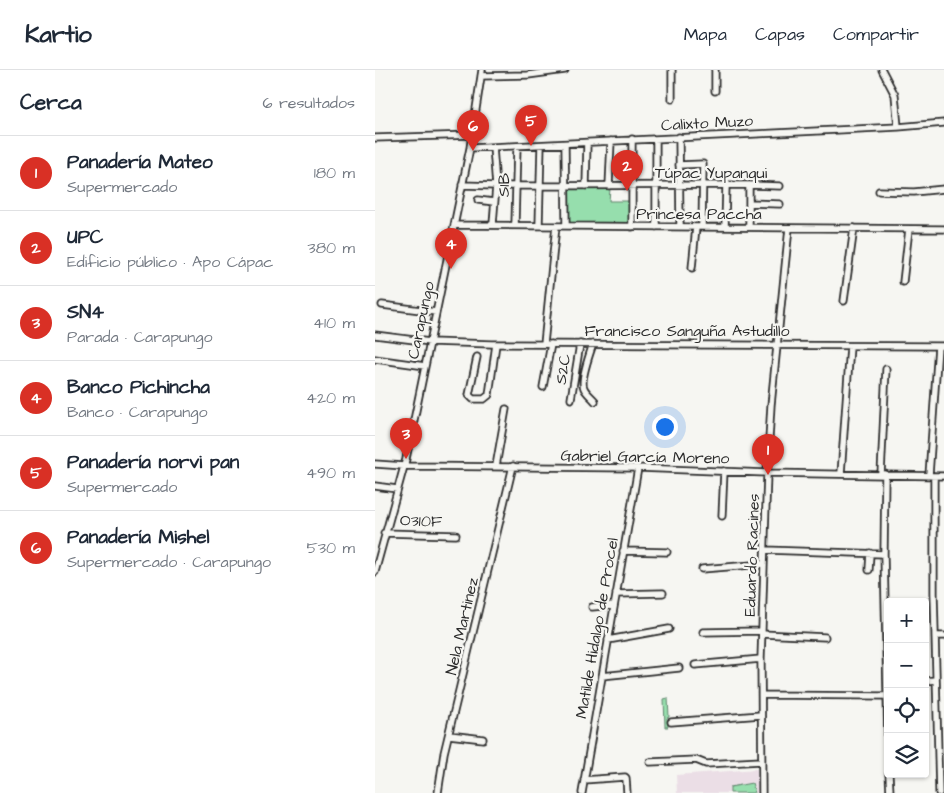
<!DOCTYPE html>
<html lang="es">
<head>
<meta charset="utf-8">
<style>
	:root { --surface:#fff; --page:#f2f2f3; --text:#1f2937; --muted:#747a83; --line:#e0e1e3; --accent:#d93025 }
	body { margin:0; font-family:"Architects Daughter",sans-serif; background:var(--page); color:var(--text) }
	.controls { position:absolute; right:15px; bottom:15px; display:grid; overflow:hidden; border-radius:5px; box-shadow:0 1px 4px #0004 }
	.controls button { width:45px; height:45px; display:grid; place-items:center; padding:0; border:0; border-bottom:1px solid var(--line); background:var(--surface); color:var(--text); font:25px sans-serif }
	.you { position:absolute; left:289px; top:356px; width:18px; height:18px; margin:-12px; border:4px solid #fff; border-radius:50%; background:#1a73e8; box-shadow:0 0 0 8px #1a73e833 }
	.badge { display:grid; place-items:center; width:32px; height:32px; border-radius:50%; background:var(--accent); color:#fff; font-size:16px; font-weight:700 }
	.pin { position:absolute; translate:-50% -41px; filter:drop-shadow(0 1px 2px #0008) }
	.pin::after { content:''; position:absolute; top:26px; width:18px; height:15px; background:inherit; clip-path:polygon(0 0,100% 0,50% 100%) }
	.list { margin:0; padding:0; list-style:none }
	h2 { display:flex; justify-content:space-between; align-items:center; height:65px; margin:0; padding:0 20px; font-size:21px }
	h2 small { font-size:16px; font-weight:400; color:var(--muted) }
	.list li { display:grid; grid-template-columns:32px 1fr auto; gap:15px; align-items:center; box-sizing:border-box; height:75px; padding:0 20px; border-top:1px solid var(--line) }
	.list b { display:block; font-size:19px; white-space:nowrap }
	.list p { margin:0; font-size:16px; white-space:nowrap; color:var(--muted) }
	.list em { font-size:16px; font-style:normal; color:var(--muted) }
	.icon { flex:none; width:28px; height:28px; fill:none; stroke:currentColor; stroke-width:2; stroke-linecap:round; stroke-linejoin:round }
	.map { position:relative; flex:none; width:569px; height:723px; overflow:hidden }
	header { display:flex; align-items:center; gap:30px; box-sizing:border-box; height:70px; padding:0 25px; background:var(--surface); border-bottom:1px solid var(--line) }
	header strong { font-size:24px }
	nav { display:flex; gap:28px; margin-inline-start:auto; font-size:18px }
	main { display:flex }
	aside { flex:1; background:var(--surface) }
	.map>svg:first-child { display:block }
</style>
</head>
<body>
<header>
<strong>Kartio</strong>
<nav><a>Mapa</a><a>Capas</a><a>Compartir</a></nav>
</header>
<main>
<aside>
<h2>Cerca<small>6 resultados</small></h2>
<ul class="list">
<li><span class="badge">1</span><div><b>Panadería Mateo</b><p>Supermercado</p></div><em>180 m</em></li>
<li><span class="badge">2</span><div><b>UPC</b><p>Edificio público · Apo Cápac</p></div><em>380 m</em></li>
<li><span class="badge">3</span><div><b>SN4</b><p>Parada · Carapungo</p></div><em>410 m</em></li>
<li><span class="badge">4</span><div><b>Banco Pichincha</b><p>Banco · Carapungo</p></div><em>420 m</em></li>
<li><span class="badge">5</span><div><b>Panadería norvi pan</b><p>Supermercado</p></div><em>490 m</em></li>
<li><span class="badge">6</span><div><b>Panadería Mishel</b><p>Supermercado · Carapungo</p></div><em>530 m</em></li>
</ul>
</aside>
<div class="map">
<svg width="569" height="723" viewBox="0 0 569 723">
	<rect width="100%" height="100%" fill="#f6f6f2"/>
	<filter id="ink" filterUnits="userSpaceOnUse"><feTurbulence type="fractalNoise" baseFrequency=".02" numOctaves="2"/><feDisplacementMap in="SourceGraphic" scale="10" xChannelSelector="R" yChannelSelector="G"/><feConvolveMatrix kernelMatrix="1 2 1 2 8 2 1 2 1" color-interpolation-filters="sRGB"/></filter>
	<g filter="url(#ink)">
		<!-- built -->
		<path fill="#ebdee6" d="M382,699L384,723H302L301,705Z"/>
		<!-- green -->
		<path fill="#96dead" stroke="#60846c" d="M194,119H235L234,131H256L255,155L193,154Z
			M293,628L294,647L292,648L293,657H290L289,629Z
			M377,713L380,723H355V717Z"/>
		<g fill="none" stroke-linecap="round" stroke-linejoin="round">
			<!-- minor casing -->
			<g stroke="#2b2b2b" stroke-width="9">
				<path id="minor" d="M297,0V29
					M507,0L520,25L523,57
					M106,6L153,5L190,0
					M340,21V0
					M304,67L305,157
					M0,68L98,65
					M281,69V157
					M190,74L191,156
					M95,78L523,57L569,53
					M304,95L328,94L327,157
					M87,115L121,116L374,115L405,116
					M211,116L212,73
					M234,116L236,71
					M504,121L539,122L569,119
					M103,130L119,132
					M375,133L405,134
					M118,154L121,116L118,77
					M140,154L142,76
					M79,155L569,159
					M164,156L166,75
					M257,157V69
					M350,157L351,115
					M374,157V115
					M317,198L321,157
					M528,212L534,159
					M469,231L479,158
					M7,235L61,242
					M0,265L55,272L117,274L569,276
					M169,274L181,156
					M218,274C215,283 205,310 209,318C211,323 217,327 220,331
					M102,287L94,325L98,329H109L114,325L121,274
					M0,289L50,296
					M168,317L176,274
					M196,329L205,274
					M0,394L29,396L263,398L392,403L569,406
					M121,396L131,339
					M466,404L475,276
					M506,404L511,299
					M510,404L509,484L513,673
					M554,405L563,276
					M559,406V523L564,723
					M0,416L22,419
					M347,446L349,401
					M9,463L81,465
					M390,480L509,484
					M248,481L292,482
					M327,499L389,494
					M494,500L495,483
					M0,502L31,389L95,78L107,0
					M241,524L288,523
					M217,537L239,535
					M328,562L387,561
					M387,564L450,567
					M561,566H569
					M233,570L294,559
					M320,595L386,589
					M227,606L304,598
					M550,611L561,610
					M387,625L511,626
					M296,652L386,645
					M74,665L108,669
					M275,692L321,690L331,694L386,691
					M514,704L515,723
					M209,710L250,707L251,708L252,723
					M63,723L69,683L138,396
					M207,723L263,398
					M387,723L386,589L392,403L396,335L414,158"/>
			</g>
			<!-- minor -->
			<use href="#minor" stroke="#f6f6f2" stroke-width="5.5"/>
		</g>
	</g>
	<g text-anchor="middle" stroke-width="4.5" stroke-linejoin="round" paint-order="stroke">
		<!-- street labels -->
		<g font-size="16" fill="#2b2b2b" stroke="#f6f6f2">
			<text transform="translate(332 52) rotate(-3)" y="6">Calixto Muzo</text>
			<text x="336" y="108">Túpac Yupanqui</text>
			<text transform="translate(128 115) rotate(-89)" y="6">S1B</text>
			<text x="324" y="149">Princesa Paccha</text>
			<text transform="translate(45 250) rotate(-78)" y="6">Carapungo</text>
			<text x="312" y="266">Francisco Sanguña Astudillo</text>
			<text transform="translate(187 299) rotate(-81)" y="6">S2C</text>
			<text transform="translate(270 386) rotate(1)" y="6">Gabriel García Moreno</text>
			<text transform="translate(46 450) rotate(2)" y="6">O310F</text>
			<text transform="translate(376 485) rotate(-88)" y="6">Eduardo Racines</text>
			<text transform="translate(86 556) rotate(-77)" y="6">Nela Martinez</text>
			<text transform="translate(221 558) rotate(-80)" y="6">Matilde Hidalgo de Procel</text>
		</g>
	</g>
</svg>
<div class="controls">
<button>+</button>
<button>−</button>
<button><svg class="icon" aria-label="locate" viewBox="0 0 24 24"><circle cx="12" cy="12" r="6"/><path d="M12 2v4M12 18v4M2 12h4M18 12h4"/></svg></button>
<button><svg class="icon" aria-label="layers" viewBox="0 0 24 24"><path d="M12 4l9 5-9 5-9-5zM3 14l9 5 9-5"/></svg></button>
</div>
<div class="you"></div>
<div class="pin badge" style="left:393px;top:405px">1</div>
<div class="pin badge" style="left:252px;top:121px">2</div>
<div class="pin badge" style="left:31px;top:389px">3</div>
<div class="pin badge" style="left:76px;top:199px">4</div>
<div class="pin badge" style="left:156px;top:76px">5</div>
<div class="pin badge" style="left:98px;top:81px">6</div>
</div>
</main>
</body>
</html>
